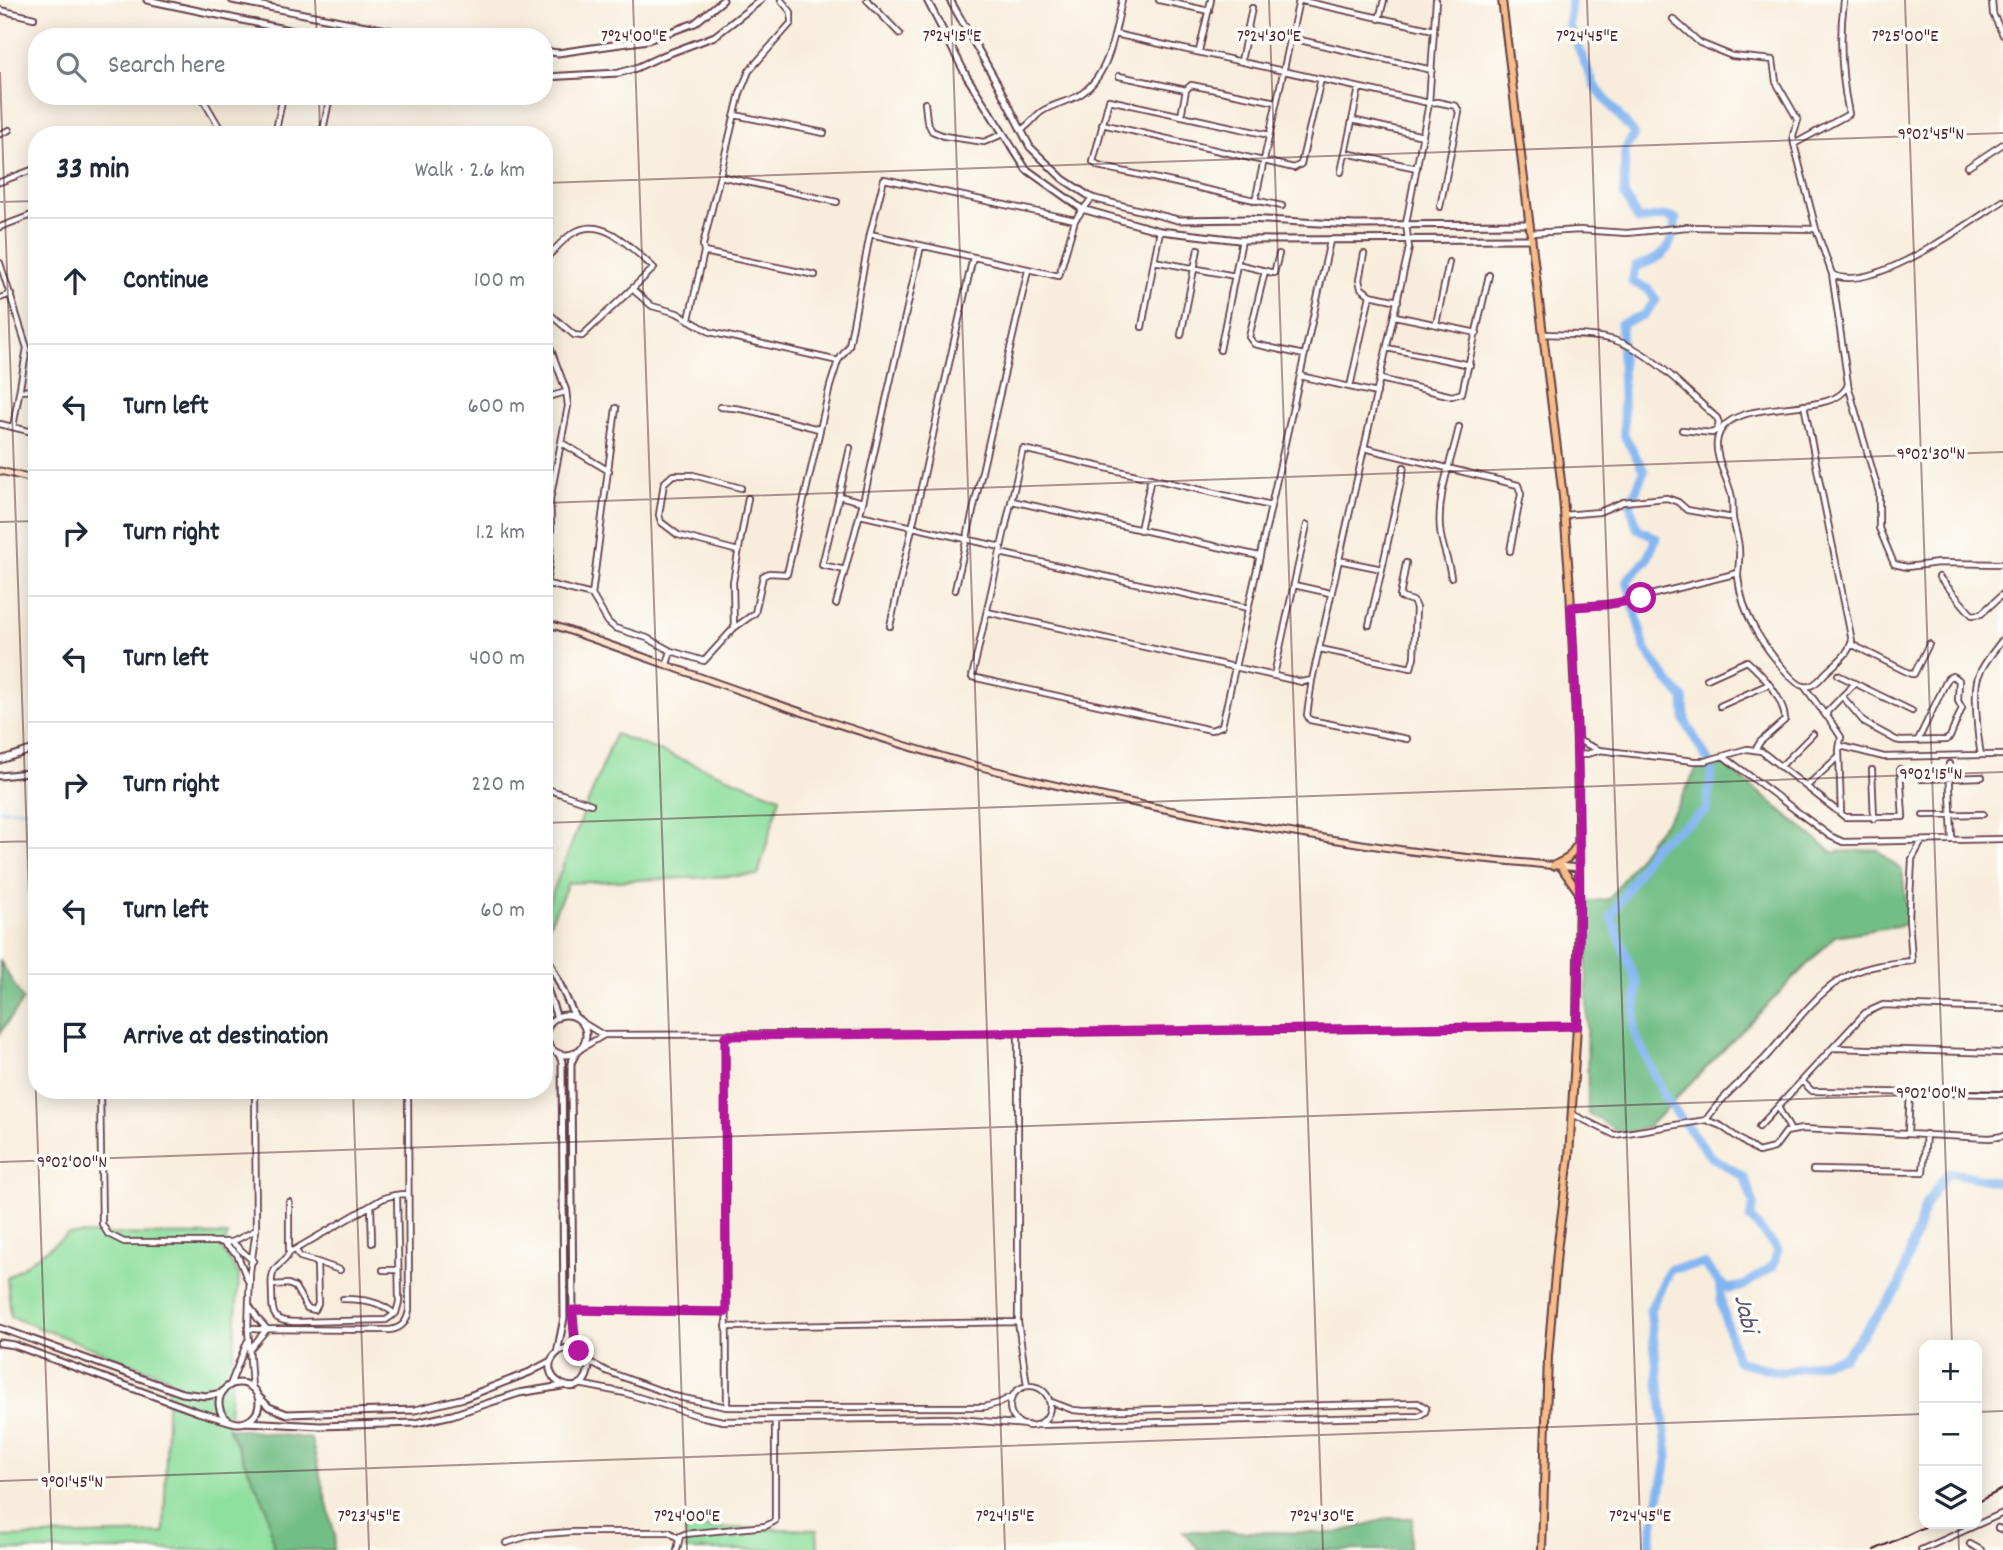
<!DOCTYPE html>
<html lang="en">
<head>
<meta charset="utf-8">
<style>
	:root { --surface:#fff; --page:#f2f2f3; --text:#1f2937; --muted:#747a83; --line:#e0e1e3 }
	body { margin:0; font-family:Dekko,sans-serif; background:var(--page); color:var(--text) }
	.controls { position:absolute; right:21px; bottom:21px; display:grid; overflow:hidden; border-radius:14px; box-shadow:0 4px 18px #0003 }
	.controls button { width:63px; height:63px; display:grid; place-items:center; padding:0; border:0; border-bottom:2px solid var(--line); background:var(--surface); color:var(--text); font:35px sans-serif }
	.stop { position:absolute; width:21px; height:21px; margin:-16px; border:5px solid #b5179e; border-radius:50%; background:#fff }
	.stop.end { background:#b5179e; border-color:#fff; box-shadow:0 2px 7px #0008 }
	.list { margin:0; padding:0; list-style:none }
	h2 { display:flex; justify-content:space-between; align-items:center; height:91px; margin:0; padding:0 28px; font-size:30px }
	h2 small { font-size:23px; font-weight:400; color:var(--muted) }
	.list li { display:grid; grid-template-columns:46px 1fr auto; gap:21px; align-items:center; box-sizing:border-box; height:126px; padding:0 28px; border-top:2px solid var(--line) }
	.list b { display:block; font-size:26px; white-space:nowrap }
	.list em { font-size:23px; font-style:normal; color:var(--muted) }
	.icon { flex:none; width:38px; height:38px; fill:none; stroke:currentColor; stroke-width:2; stroke-linecap:round; stroke-linejoin:round }
	.map { position:relative; flex:none; width:2003px; height:1550px; overflow:hidden }
	.search { position:absolute; background:var(--surface); box-shadow:0 4px 18px #0003; left:28px; top:28px; width:525px; height:77px; display:flex; align-items:center; gap:18px; box-sizing:border-box; padding:0 24px; border-radius:28px; color:var(--muted); font-size:26px }
	.panel { position:absolute; background:var(--surface); box-shadow:0 4px 18px #0003; left:28px; top:126px; width:525px; height:973px; border-radius:28px }
	.map>svg:first-child { display:block }
</style>
</head>
<body>
<div class="map">
<svg width="2003" height="1550" viewBox="0 0 2003 1550">
	<rect width="100%" height="100%" fill="#fdfcf7"/>
	<filter id="ink" filterUnits="userSpaceOnUse"><feTurbulence type="fractalNoise" baseFrequency=".0143" numOctaves="2"/><feDisplacementMap in="SourceGraphic" scale="14" xChannelSelector="R" yChannelSelector="G"/><feConvolveMatrix kernelMatrix="1 2 1 2 8 2 1 2 1" color-interpolation-filters="sRGB"/></filter>
	<filter id="wash" filterUnits="userSpaceOnUse"><feTurbulence type="fractalNoise" baseFrequency=".00686" numOctaves="4" result="noise"/><feDisplacementMap in="SourceGraphic" scale="28" xChannelSelector="R" yChannelSelector="G"/><feGaussianBlur stdDeviation="1.57" result="paint"/><feColorMatrix in="noise" values="0 0 0 0 0 0 0 0 0 0 0 0 0 0 0 0 0 1.4 0 .05"/><feComposite in="paint" operator="in"/></filter>
	<g filter="url(#wash)">
		<rect width="100%" height="100%" fill="#f8eddc"/>
		<!-- green -->
		<path fill="#8fdf9f" stroke="#6c7f65" stroke-width="2" d="M615,734L780,797L758,875L568,883L547,930L544,926V914Z
			M68,1234L228,1235L222,1249L239,1276L228,1428L266,1506L274,1550H0V1537L164,1533L168,1377L11,1317L7,1278Z
			M685,1527L817,1530L818,1550H686Z"/>
		<!-- forest -->
		<path fill="#73be86" stroke="#5e6e58" stroke-width="2" d="M1724,764L1832,852L1878,850L1902,871L1909,924L1835,936L1648,1127L1623,1134L1588,1113L1586,902L1609,899L1651,839L1676,809L1697,768Z
			M0,961L23,1000L0,1033Z
			M228,1428L311,1439L335,1536L333,1550H274L266,1506Z
			M1390,1518H1413L1409,1550H1199L1183,1531L1337,1533Z"/>
		<g fill="none" stroke-linecap="round" stroke-linejoin="round">
			<!-- stream -->
			<path stroke="#83b6f1" stroke-width="2" d="M0,810L28,809L37,811"/>
			<!-- river -->
			<path stroke="#83b6f1" stroke-width="9" d="M1571,0L1569,25L1594,85L1634,134L1625,150L1624,194L1638,220L1663,216L1676,219C1669,253 1668,255 1635,267L1632,282L1648,289L1656,300L1644,315L1621,324L1624,435L1644,471L1630,504L1637,528L1656,538L1647,560L1627,580L1645,649L1670,684L1684,698L1685,721L1712,768L1706,811L1654,845L1611,916L1637,984L1634,1032L1666,1099L1710,1156L1744,1177L1754,1204L1750,1218L1778,1250L1773,1266L1743,1286L1729,1289L1719,1282
				M1648,1550L1668,1456L1650,1310L1670,1269L1704,1264L1719,1282L1722,1306L1737,1361L1780,1372L1844,1357L1898,1289L1926,1203L1948,1172L2003,1183"/>
		</g>
	</g>
	<g filter="url(#ink)">
		<g fill="none" stroke-linecap="round" stroke-linejoin="round">
			<!-- minor casing -->
			<g stroke="#643e46" stroke-width="8">
				<path id="minor" d="M781,0L791,12V23L749,71L740,93L703,245L704,252L815,275
					M867,0L900,34
					M1159,0L1209,11
					M1298,0L1434,30
					M1992,0L1993,14L2003,35
					M0,10L34,18
					M1379,19L1384,0
					M1673,19L1700,43L1732,56L1773,60L1776,82L1798,120L1793,135L1794,144L1816,229L1832,274C1870,296 1970,222 2003,201
					M1115,34L1429,103L1437,102L1456,106L1459,112L1440,207
					M1291,38L1432,70
					M1199,51L1211,0
					M1241,61L1252,8
					M1119,76L1186,90
					M201,96L224,135
					M925,103L927,121L932,131L944,136L984,142L1003,134
					M735,115L824,133
					M1181,116L1186,90L1191,85L1276,102
					M1352,120L1423,136
					M1102,124L1294,168L1301,164L1321,79
					M1021,130C1031,124 1034,117 1041,112C1052,104 1069,102 1081,94C1110,74 1115,32 1122,0
					M0,134L9,130
					M275,135L283,96
					M322,135L330,96
					M1269,135L1109,100L1093,162L1098,166L1282,206
					M1794,144L1849,114C1841,76 1839,38 1844,0
					M1346,153L1417,168
					M1968,167L2003,144
					M1341,172L1359,88
					M720,176L837,202
					M0,182L37,168
					M1255,201L1299,0
					M0,227L37,213
					M1160,231L1154,261L1235,276
					M1531,233L1580,230L1627,233L1687,227L1816,229
					M870,234L1059,276L1075,220L1092,198
					M1364,254L1359,280L1361,288L1370,295L1398,301
					M544,260C554,251 562,240 573,233C603,214 633,250 654,268L582,336L574,335L544,309
					M0,263L27,348L13,427
					M1237,264L1274,273L1279,254
					M1265,271L1249,337L1254,344L1304,355
					M632,289L652,306L677,313L710,332L838,361
					M0,298L11,294
					M1395,316L1477,333
					M689,319L704,252
					M1436,324L1449,262
					M1142,327L1154,261
					M1544,334C1567,335 1592,334 1614,340C1652,351 1688,393 1717,418L1719,423L1717,430L1712,433L1682,430
					M1181,335L1198,249
					M548,342L566,390L568,406L550,500
					M1387,348L1470,365
					M1220,350L1242,240
					M1300,376L1377,393
					M1380,379L1452,396L1462,393L1489,275
					M1848,385L1879,493V528L1894,564L1907,567L1938,563L2003,564
					M1350,387L1370,295
					M20,391L37,390
					M544,398L566,392
					M1804,405L1852,641C1847,658 1833,664 1822,677C1809,692 1800,688 1788,674C1763,646 1742,616 1738,577C1738,568 1740,559 1739,550C1739,540 1735,530 1733,519C1732,512 1733,505 1732,498C1729,480 1715,460 1717,442C1722,391 1837,422 1848,384L1832,274
					M720,407C754,408 786,422 819,429
					M0,424L37,433
					M562,443L609,471
					M850,448L839,496L863,502
					M1364,448L1518,485L1521,494L1510,551
					M544,494L550,500C552,529 552,555 546,583
					M839,496L822,565L845,570
					M1012,501L1259,556
					M1271,506L1023,449L972,677L1211,730L1222,726L1330,241
					M860,515L1001,547
					M1564,515L1599,512L1623,502L1667,498L1678,502L1687,510L1733,518
					M1140,530L1151,478
					M738,551L678,535L661,522L659,515L664,483L673,475H693L741,488
					M1000,553L1248,608
					M1338,560L1382,569L1404,467
					M1451,577C1449,561 1441,544 1440,529C1437,493 1452,460 1459,427
					M1939,577L1972,615L1981,614L2003,594
					M544,583L592,595L608,622L615,628L647,638L671,651L667,664
					M1294,585L1330,593
					M955,590L1028,270
					M592,595L616,408
					M836,604L863,502L921,246
					M1571,607L1619,603L1738,573
					M987,612L1302,682L1312,680L1409,248L1406,223L1429,103L1436,0
					M1369,625L1382,569
					M890,626L973,257
					M734,628L733,582L748,498
					M2003,639C1994,651 1983,663 1978,677C1973,691 1978,739 1981,755H2003
					M1851,644L1911,674H1914L1929,644
					M1320,649L1411,668L1414,657L1416,608L1413,601L1400,597L1406,563
					M671,651L704,661L734,628L755,613L763,576L769,573L787,574L830,386L838,361L849,346L870,234L884,179L1075,220
					M1274,675L1307,525
					M1838,675L1912,711
					M1707,679L1747,661C1763,675 1784,698 1785,720L1760,742L1756,749
					M1312,680L1307,715L1310,720L1407,739
					M1804,686L1826,716
					M1842,696L1865,723L1896,740L1901,741L1946,740L1950,737L1962,708L1958,701L1959,680L1952,676L1948,678L1918,740
					M1720,706L1767,685
					M1577,740L1599,750L1694,761H1705L1723,756L1830,836L1843,842L2003,839
					M1841,746L1884,757L1981,755
					M1578,756L1598,751
					M1723,756L1747,749L1761,751L1845,817H1903L1900,769
					M1949,764L1952,839
					M1781,766L1813,734
					M1872,770L1874,819
					M1922,779L1982,777
					M1807,786L1839,756
					M544,788L591,804
					M1841,813L1839,750L1841,737L1827,716V712L1854,684
					M1923,815L1983,814
					M580,1021L603,1035
					M544,1027L549,1026
					M1018,1033V1322L1027,1386
					M725,1036L727,1407
					M544,1043L549,1045
					M582,1048L604,1035L1018,1033L1577,1026
					M1834,1048L2002,1053
					M1802,1081L1812,1091L2003,1094
					M100,1090L102,1224L108,1234L124,1242H232L256,1230
					M1778,1107L1791,1131
					M1572,1114L1615,1135L1706,1120C1722,1096 1745,1078 1765,1058C1789,1032 1810,999 1840,980C1862,966 1886,964 1912,961L1909,918L1912,859L1922,841
					M1706,1120L1721,1126L1758,1152L1774,1148L1786,1132L1802,1129L1990,1138L2003,1136
					M1759,1127L1865,1013L1883,1005L2003,1009
					M1908,1133L1910,1093
					M1813,1170L1923,1172L1926,1134
					M397,1195L399,1302L396,1313L386,1320L297,1322C273,1322 272,1315 272,1294C272,1286 270,1278 274,1271C278,1263 286,1262 289,1253L382,1199C391,1195 399,1194 408,1194
					M371,1206L372,1243
					M232,1242L253,1261
					M223,1243L237,1254L248,1281
					M296,1250L300,1257L317,1262
					M289,1253V1202
					M383,1270H398
					M272,1285L288,1284L295,1287L307,1308L315,1310L318,1304L317,1262L340,1270
					M343,1299C363,1299 379,1301 395,1314
					M249,1305L258,1319L267,1329L250,1349
					M572,1310L726,1312
					M726,1327L1018,1322
					M248,1329L390,1330C402,1328 407,1322 409,1310L408,1090
					M588,1361L606,1371L678,1397L727,1407H984L999,1403L1013,1396
					M579,1384L625,1393L699,1416L723,1421L948,1418L1027,1425
					M230,1385L247,1342
					M1010 1406a20 20 0 1 1 40 0a20 20 0 1 1-40 0Z
					M252,1388L248,1329L250,1272L256,1230L255,1090
					M1035,1425L1419,1416L1425,1412L1426,1408L1418,1403L1085,1411L1073,1410L1049,1401
					M1998,1528L2003,1530
					M506,1543L531,1535L571,1532H669L678,1538
					M1970,1544L1981,1550
					M677,1550L680,1536L685,1534L766,1526L775,1521V1421
					M1921,1550L2003,1513"/>
			</g>
			<!-- tertiary casing -->
			<g stroke="#643e46" stroke-width="9">
				<path id="tertiary" d="M147,0L322,37
					M232,0L423,37
					M927,0L967,77L1026,169L1082,209L1160,231L1239,240L1532,239
					M950,0L997,83L1030,147L1063,179L1092,198L1178,220L1248,219L1355,225L1530,224
					M544,51L558,53L648,40L695,23L723,0
					M544,77L619,73L636,68L662,56L715,36L761,0
					M0,760L37,748
					M0,776L37,772
					M544,950L575,1017
					M544,980L557,1018
					M544,1007L547,990
					M546 1035a20 20 0 1 1 40 0a20 20 0 1 1-40 0Z
					M577,1051L571,1063V1082L573,1317L575,1339L589,1365C586,1409 529,1376 558,1352C564,1347 572,1348 580,1351
					M0,1328L182,1393L206,1396L222,1393
					M0,1343L14,1345L198,1412L232,1422
					M557,1353L564,1318L562,1062L559,1054
					M219 1403a20 20 0 1 1 40 0a20 20 0 1 1-40 0Z
					M258,1396L269,1407L287,1414L415,1410L464,1398L530,1372L551,1361
					M245,1422L320,1426L416,1423L452,1415L519,1393L562,1386"/>
			</g>
			<!-- secondary casing -->
			<g stroke="#643e46" stroke-width="9">
				<path id="secondary" d="M0,471L37,480
					M544,622C684,670 823,724 966,763C1110,801 1256,829 1403,850C1461,858 1520,862 1579,868"/>
			</g>
			<!-- primary casing -->
			<g stroke="#643e46" stroke-width="10">
				<path id="primary" d="M1502,0L1563,497L1570,588L1577,740L1579,892L1577,1026L1569,1157L1557,1251L1548,1356L1542,1550
					M1553,866L1568,858L1577,845
					M1561,867L1578,891"/>
			</g>
			<!-- minor -->
			<use href="#minor" stroke="#fff" stroke-width="4.5"/>
			<!-- tertiary -->
			<use href="#tertiary" stroke="#fff" stroke-width="5"/>
			<!-- secondary -->
			<use href="#secondary" stroke="#fce5cf" stroke-width="5"/>
			<!-- primary -->
			<use href="#primary" stroke="#f7bd88" stroke-width="6"/>
			<!-- tram -->
			<path stroke="#4a1f2b" stroke-width="2" d="M1977,1502L2003,1489
				M1874,1550L1931,1524"/>
		</g>
	</g>
	<g fill="none" stroke-linecap="round" stroke-linejoin="round" filter="url(#ink)">
		<!-- route -->
		<path stroke="#b5179e" stroke-width="9" d="M579,1351L575,1339L572,1310L726,1312L725,1036L1577,1026C1582,887 1579,747 1571,607L1605,605L1641,598"/>
	</g>
	<!-- ticks -->
	<path fill="none" stroke="#4a1f2b" stroke-width="2" stroke-opacity="0.45" d="M315,0L317,37M633,0L687,1550M951,0L1005,1550M1269,0L1323,1550M1587,0L1641,1550M1905,0L1952,1345M0,72L52,1550M319,96L320,135M544,183L2003,133M0,202L37,201M544,503L2003,452M0,522L37,521M544,823L2003,772M0,842L37,841M353,1090L369,1550M0,1162L2003,1092M1977,1412L2003,1411M0,1481L1924,1414M1958,1524L1959,1550"/>
	<g text-anchor="middle" stroke-width="7" stroke-linejoin="round" paint-order="stroke">
		<!-- water labels -->
		<g font-size="26" font-style="italic" fill="#5e5470" stroke="#fdfcf7">
			<text transform="translate(1748 1313) rotate(77)" y="9">Jabi</text>
		</g>
	</g>
	<g font-size="18" text-anchor="middle" fill="#4a1f2b" stroke="#fdfcf7" stroke-width="7" stroke-linejoin="round" paint-order="stroke">
		<text x="634" y="41">7°24'00"E</text>
		<text x="952" y="41">7°24'15"E</text>
		<text x="1269" y="41">7°24'30"E</text>
		<text x="1587" y="41">7°24'45"E</text>
		<text x="1905" y="41">7°25'00"E</text>
		<text x="1931" y="139">9°02'45"N</text>
		<text x="1931" y="459">9°02'30"N</text>
		<text x="1931" y="779">9°02'15"N</text>
		<text x="1931" y="1098">9°02'00"N</text>
		<text x="72" y="1167">9°02'00"N</text>
		<text x="72" y="1487">9°01'45"N</text>
		<text x="369" y="1521">7°23'45"E</text>
		<text x="687" y="1521">7°24'00"E</text>
		<text x="1005" y="1521">7°24'15"E</text>
		<text x="1322" y="1521">7°24'30"E</text>
		<text x="1640" y="1521">7°24'45"E</text>
	</g>
</svg>
<div class="controls">
<button>+</button>
<button>−</button>
<button><svg class="icon" aria-label="layers" viewBox="0 0 24 24"><path d="M12 4l9 5-9 5-9-5zM3 14l9 5 9-5"/></svg></button>
</div>
<div class="stop" style="left:1641px;top:598px"></div>
<div class="stop end" style="left:579px;top:1351px"></div>
<div class="search"><svg class="icon" aria-label="search" viewBox="0 0 24 24"><circle cx="10" cy="10" r="6"/><path d="M15 15l6 6"/></svg>Search here</div>
<section class="panel">
<h2>33 min<small>Walk · 2.6 km</small></h2>
<ul class="list">
<li><svg class="icon" aria-label="ahead" viewBox="0 0 24 24"><path d="M12 20V5M6 11l6-6 6 6"/></svg><div><b>Continue</b></div><em>100 m</em></li>
<li><svg class="icon" aria-label="left" viewBox="0 0 24 24"><path d="M17 20v-9H6M10 6l-5 5 5 5"/></svg><div><b>Turn left</b></div><em>600 m</em></li>
<li><svg class="icon" aria-label="right" viewBox="0 0 24 24"><path d="M7 20v-9h11M14 6l5 5-5 5"/></svg><div><b>Turn right</b></div><em>1.2 km</em></li>
<li><svg class="icon" aria-label="left" viewBox="0 0 24 24"><path d="M17 20v-9H6M10 6l-5 5 5 5"/></svg><div><b>Turn left</b></div><em>400 m</em></li>
<li><svg class="icon" aria-label="right" viewBox="0 0 24 24"><path d="M7 20v-9h11M14 6l5 5-5 5"/></svg><div><b>Turn right</b></div><em>220 m</em></li>
<li><svg class="icon" aria-label="left" viewBox="0 0 24 24"><path d="M17 20v-9H6M10 6l-5 5 5 5"/></svg><div><b>Turn left</b></div><em>60 m</em></li>
<li><svg class="icon" aria-label="arrive" viewBox="0 0 24 24"><path d="M6 21V4h12l-3 4 3 4H6"/></svg><div><b>Arrive at destination</b></div></li>
</ul>
</section>
</div>
</body>
</html>
